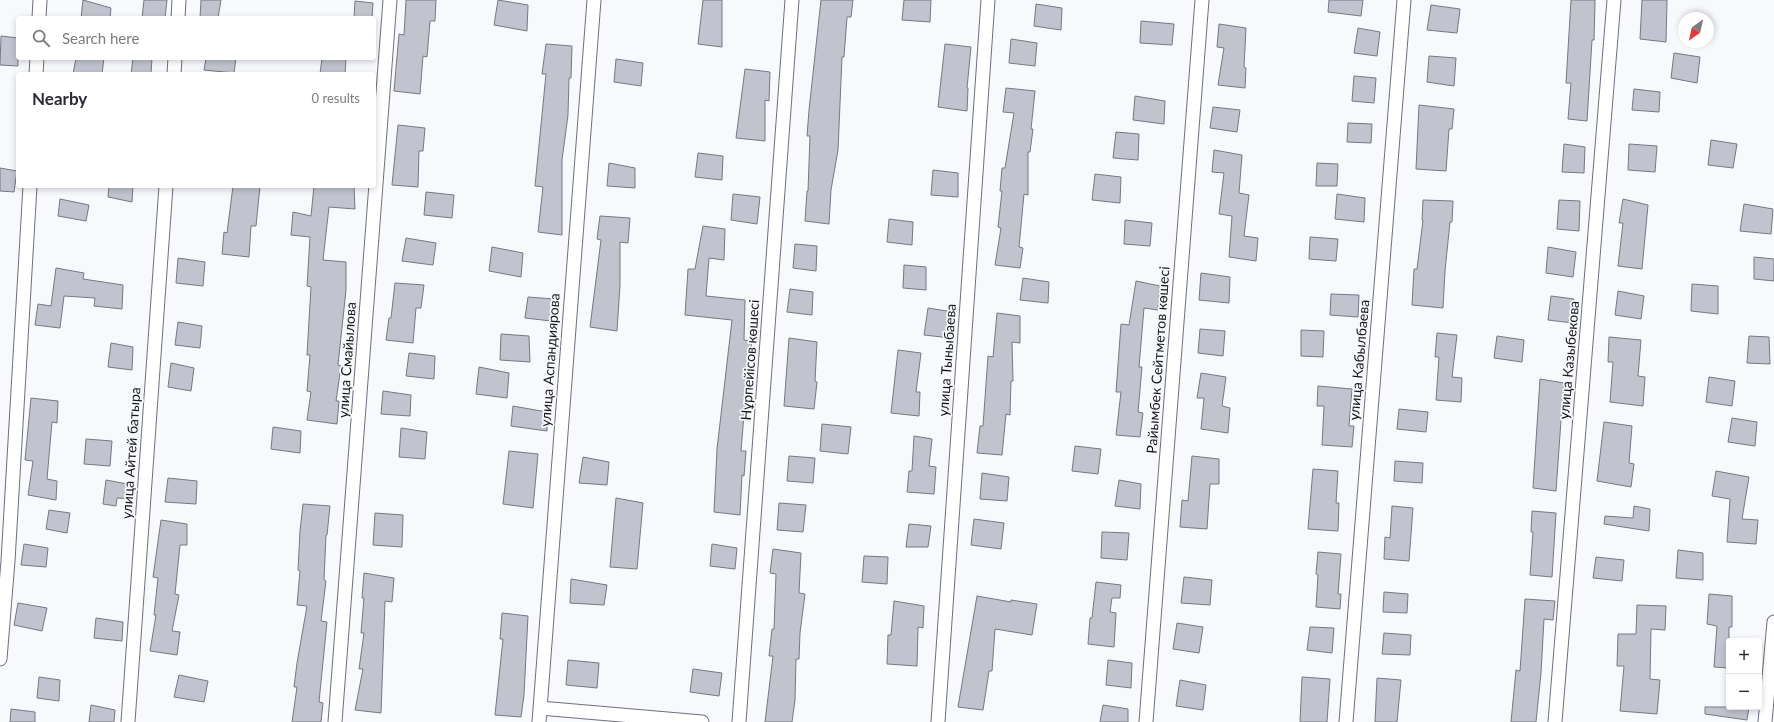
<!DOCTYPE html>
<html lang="en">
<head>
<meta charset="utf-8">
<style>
	:root { --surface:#fff; --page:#f7f7f7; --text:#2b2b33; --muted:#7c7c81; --line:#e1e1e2 }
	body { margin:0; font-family:Lato,sans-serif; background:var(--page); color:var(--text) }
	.controls { position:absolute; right:12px; bottom:12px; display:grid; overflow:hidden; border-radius:4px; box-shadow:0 2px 6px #0003 }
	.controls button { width:36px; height:36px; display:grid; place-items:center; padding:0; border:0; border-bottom:1px solid var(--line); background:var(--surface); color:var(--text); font:20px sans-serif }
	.compass { position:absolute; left:1678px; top:12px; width:36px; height:36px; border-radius:50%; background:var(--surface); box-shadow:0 2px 6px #0003; rotate:214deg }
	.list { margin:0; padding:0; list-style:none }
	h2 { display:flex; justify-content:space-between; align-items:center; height:52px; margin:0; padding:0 16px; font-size:17px }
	h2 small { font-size:13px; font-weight:400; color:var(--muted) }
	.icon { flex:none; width:22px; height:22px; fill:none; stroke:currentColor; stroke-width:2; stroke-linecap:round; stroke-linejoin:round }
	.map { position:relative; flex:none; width:1774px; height:722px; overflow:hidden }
	.search { position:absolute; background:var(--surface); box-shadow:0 2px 6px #0003; left:16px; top:16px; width:360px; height:44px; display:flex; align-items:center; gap:10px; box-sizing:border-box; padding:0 14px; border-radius:4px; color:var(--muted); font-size:15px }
	.panel { position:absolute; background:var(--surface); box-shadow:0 2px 6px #0003; left:16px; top:72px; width:360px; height:116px; border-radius:4px }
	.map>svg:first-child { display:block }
</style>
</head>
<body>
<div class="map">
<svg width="1774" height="722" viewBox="0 0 1774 722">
	<rect width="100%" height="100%" fill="#f8f9fd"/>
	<!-- building -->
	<path fill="#c1c3ce" stroke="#767882" d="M83,0L111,8L110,18H81Z
		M144,0H167L165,18H142Z
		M201,0H221L218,18H200Z
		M406,0H436L435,21H430L427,57L423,56L420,94L394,91L399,34L404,35Z
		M498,0L528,5L527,31L494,25Z
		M703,0H722V47L698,44Z
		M821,0H853L851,17H847L844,57H842L838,150L831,190L829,224L805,221L807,191H808L810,136H807L809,110Z
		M904,0H931L930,22L902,20Z
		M1329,0H1363L1361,16L1328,12Z
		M1571,0H1595L1594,40H1592L1587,121L1568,119L1571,83H1566Z
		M1642,0H1667L1666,42L1640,39Z
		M355,1L373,3L372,18H354Z
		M1036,4L1062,8L1061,30L1034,26Z
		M1431,5L1460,9L1457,33L1427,30Z
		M1141,21L1174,24L1172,45L1140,43Z
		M1219,24L1246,28L1244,67L1246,68L1245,88L1218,85L1224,48L1217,47Z
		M1358,28L1380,32L1377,56L1354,53Z
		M1,36L18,38V66L0,65Z
		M1011,39L1037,43L1035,66L1009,63Z
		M546,44L572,46L571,78H569L568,115L562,160V235L538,232L543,187L535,186L546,74H542Z
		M945,44L971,47L967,88H968L967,111L938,107Z
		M1674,53L1700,57L1697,83L1671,78Z
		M1429,56L1456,58L1454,86L1427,82Z
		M76,58H104L102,74H73Z
		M133,58H152L151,74H131Z
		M206,58H236L234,73L204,70Z
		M322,58H346L345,74H320Z
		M616,59L643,63L641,86L614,82Z
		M745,69L770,72L769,101L765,100V141L736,138Z
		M1354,76L1376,78L1374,103L1352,101Z
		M1006,88L1035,91L1031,129H1033L1030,152H1028V195L1024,194L1019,247L1023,248L1020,268L995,265L1001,228L998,227L1002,191H1000L1002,168H1005L1014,113L1003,112Z
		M1634,89L1660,92L1659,112L1632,110Z
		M1135,96L1165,101L1164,124L1133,120Z
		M1419,105L1454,109L1452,129H1449L1446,171L1416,169Z
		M1213,107L1240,110L1237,132L1210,128Z
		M1348,123L1372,124L1371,143L1347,142Z
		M398,125L425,128L423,151H419L418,187L392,185Z
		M1116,132L1139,134L1138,160L1113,158Z
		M1711,140L1737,144L1733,168L1708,165Z
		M1564,144L1585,147L1584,173L1562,172Z
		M1629,144L1657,146L1655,172L1628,170Z
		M1214,150L1242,155L1239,193L1249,195L1244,236L1258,238L1256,261L1229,257L1232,216L1219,214L1224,173L1212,172Z
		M698,153L723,156L722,180L695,177Z
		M609,163L635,168V188L607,186Z
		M1317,163L1338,164L1337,186H1316Z
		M0,168L17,171L14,192L0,191Z
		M933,170L958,173V197L931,195Z
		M1095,174L1121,177L1120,203L1092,200Z
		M109,186H133L132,202L108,197Z
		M233,186H260L256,226H251L249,257L222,254L224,232L227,233Z
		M314,186H354L355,209L329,207L323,260L346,262V290L338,365L341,366L336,401H339L337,424L307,420L311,392L307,391L310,355H307L311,287L307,286L310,237L291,235L293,212L311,216Z
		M426,192L454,195L452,218L424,215Z
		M733,194L760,197L757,224L731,220Z
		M1337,194L1365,198L1364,222L1335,219Z
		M60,199L89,205L86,221L58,216Z
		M1623,199L1648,205L1642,269L1618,266L1623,223H1619Z
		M1423,200L1453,201L1452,222H1450L1445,271L1443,308L1412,305L1414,269H1417L1423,220H1422Z
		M1559,200L1580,201L1579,231L1557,229Z
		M1744,204L1773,209L1771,234L1740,231Z
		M600,216L630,218L628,243L620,242V285L617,331L590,327L601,240L597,239Z
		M889,219L913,222L912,245L887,242Z
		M1125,220L1152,223L1150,246L1124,244Z
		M703,226L725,229L724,260L709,258L706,296L745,300L744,340L752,341L748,365L745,402L741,451H746L744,476L742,475L740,515L714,512L717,449L732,320L685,315L688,269H695Z
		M1310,237L1338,239L1336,261L1309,259Z
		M406,238L436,243L433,265L402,261Z
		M795,244L817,246L816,271L793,268Z
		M492,247L523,253L521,277L489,271Z
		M1548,247L1576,252L1573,277L1546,273Z
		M1754,257L1774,259V281L1754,279Z
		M178,258L205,262L203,286L176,283Z
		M904,265L926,267V290L903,288Z
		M56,268L84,273L83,279L123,285L122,309L94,306L95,298L64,296L60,328L35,325L38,304L51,306Z
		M1201,273L1230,277L1229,303L1199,300Z
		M1023,278L1049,282L1048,303L1020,300Z
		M1136,281L1160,286L1158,310L1144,308L1139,367H1142L1138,412L1143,413L1140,437L1116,435L1121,392H1116L1121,324L1129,325Z
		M395,283L424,285L421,308H416L413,343L386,340L389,318H391Z
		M1692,284L1718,286V314L1691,311Z
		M790,289L813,292L812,315L787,312Z
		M1618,291L1644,296L1641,319L1615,315Z
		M1331,294L1359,295L1358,317L1330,315Z
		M1551,296L1574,299L1573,323L1548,320Z
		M528,297L554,299L551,321L525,318Z
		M928,308L953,312L951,338L924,335Z
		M997,313L1020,316V343L1012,342L1013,381H1011L1010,415L1006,414L1002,455L977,453L980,426H983L988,356L993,357Z
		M178,322L202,326L200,348L175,345Z
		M1200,329L1225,331L1223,356L1198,353Z
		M1301,330L1324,331L1323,357L1301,356Z
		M1437,333L1457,335L1452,377L1462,378L1461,402L1436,400L1439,357H1435Z
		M501,334L529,336L530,362L500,360Z
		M1497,336L1524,340L1522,362L1494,358Z
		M1749,336L1769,337L1770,364L1747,363Z
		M1609,337L1641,340L1638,376L1645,377L1643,406L1610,402L1613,362H1608Z
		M789,338L817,342L815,381L817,382L814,409L784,406Z
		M111,343L133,347L132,370L108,367Z
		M898,350L921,353L916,392H920L919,416L891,413Z
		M409,353L435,356L434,379L406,376Z
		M171,363L194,368L191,391L168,387Z
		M479,367L509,373L507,398L476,394Z
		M1201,373L1226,377L1222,406L1230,408L1228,433L1201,429L1204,398H1197Z
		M1709,377L1735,381L1732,406L1706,402Z
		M1540,379L1564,383L1563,406H1562L1556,491L1533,488Z
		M1318,386L1352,389L1349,426H1354L1352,447L1322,445L1324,406H1317Z
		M383,391L411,395L410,416L381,414Z
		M31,398L58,401L57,423L52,422L47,479L57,481L56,500L28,495L33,461L25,460Z
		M513,406L547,412V431L511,426Z
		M1399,409L1428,412L1426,432L1397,429Z
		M1732,418L1757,422L1755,446L1728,442Z
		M1604,422L1632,426L1629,463L1634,464L1631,487L1597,481Z
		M822,424L851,427L848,454L820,451Z
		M273,427L301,431L300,453L271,449Z
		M401,428L427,432L425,459L399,457Z
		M914,436L932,439L929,466L936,467L934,494L907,492L909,471H912Z
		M86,439L112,441L110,466L84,464Z
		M1075,446L1101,449L1098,474L1072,471Z
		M509,451L538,454L533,508L503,504Z
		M789,456L815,458L813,483L787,481Z
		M1192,456L1219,459V484H1210L1207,529L1180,527L1182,500L1188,501Z
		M583,457L609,462L607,485L579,483Z
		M1395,461L1423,463L1422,483L1394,481Z
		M1313,469L1338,471L1336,503H1339L1338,531L1308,529Z
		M1716,471L1749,477L1742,519L1758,520L1756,544L1727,542L1730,499L1712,496Z
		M982,473L1009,477L1007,501L980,499Z
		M168,478L197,481L196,504L165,502Z
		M106,480L133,485L132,499L117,498L116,506L103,504Z
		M1119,480L1141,484L1140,509L1115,506Z
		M616,498L643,503L637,569L610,567Z
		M779,503L806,505L803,532L777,530Z
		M303,504L330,506L327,535H326L324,580L326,581L321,621L327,622L319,702L323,703L321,722H292L297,687H294L297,663L307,606L297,605L300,571L298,570L300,531Z
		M1392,506L1413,508L1409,561L1384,559L1385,537L1390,538Z
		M1634,506L1650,509L1649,531L1604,524L1605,516L1633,518Z
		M49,510L70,513L67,533L46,529Z
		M1532,511L1556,513L1552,577L1530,575L1533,532H1531Z
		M375,513L403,515L402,547L373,545Z
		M974,519L1004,523L1001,549L971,545Z
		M161,520L187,524V545H180L175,594L179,595L172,631L180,632L177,655L150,651L156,615H154L158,578L153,577Z
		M909,524L931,526L928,547H906Z
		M1102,532L1129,533L1127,560L1101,558Z
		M24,544L48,548L46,567L21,565Z
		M712,544L737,548L735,569L710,566Z
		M773,549L801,553L799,593L805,594L800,633L799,659H796L795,700L792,722H765L773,656H769L772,629H774L776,574L770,573Z
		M1678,550L1703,553V580L1676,578Z
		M1318,552L1341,554L1338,594H1341L1340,609L1316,607L1318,575L1316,574Z
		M864,556L888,557L887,584L862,582Z
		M1596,557L1624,560L1622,581L1593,578Z
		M364,573L394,578L392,602L385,601L381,713L355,710L363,669H359L364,633H361L364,598H362Z
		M1184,577L1212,580L1210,605L1181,603Z
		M571,579L607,585L604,605L570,603Z
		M1096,582L1121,585L1120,598H1112L1110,612L1116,613L1114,647L1088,644L1090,618H1092Z
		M1384,592L1408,594L1407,613L1383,612Z
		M1709,594L1732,596V627H1729V668L1714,667L1717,626L1707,624Z
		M977,596L1011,602V600L1037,604L1032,635L995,629L992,671H989L983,710L958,707Z
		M1525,599L1555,601L1553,620L1544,619L1541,673L1536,722H1511L1516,670L1520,671Z
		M894,601L924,606L923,628L918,627L917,666L887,664L888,635H891Z
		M18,603L47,608L42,631L14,625Z
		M1637,605L1666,606L1665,630L1651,629L1650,679L1660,680L1657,714L1620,711L1624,666H1617L1618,634H1636Z
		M502,613L528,616L524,695L521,717L495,715L503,639H500Z
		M96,618L123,622L122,641L94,638Z
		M1177,623L1203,627L1199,653L1173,649Z
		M1310,627L1334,628L1332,653L1307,650Z
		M1384,633L1411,635L1410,655L1382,654Z
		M568,660L599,663L597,688L566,685Z
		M1108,660L1132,663L1131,688L1106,685Z
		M693,669L722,673L719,696L690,692Z
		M179,675L208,681L204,702L174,697Z
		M39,677L60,680L59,701L37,698Z
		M1302,677L1330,679L1327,722H1300Z
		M1377,678L1401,680L1397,722H1375Z
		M1180,680L1206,685L1203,710L1176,706Z
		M91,705L115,710L114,722H89Z
		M1103,705L1128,709V722H1100Z
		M1705,707H1749L1747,720L1705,714Z
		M11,709L35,712V722H10Z"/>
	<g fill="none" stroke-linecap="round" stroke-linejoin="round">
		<!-- minor casing -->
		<g stroke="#6e6f79" stroke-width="15">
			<path id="minor" d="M39,18L40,0
				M178,18L179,0
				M36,74L37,58
				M174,74L175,58
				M0,659L8,561L30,186
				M540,708L702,722
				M128,722L166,186
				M335,722L390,0
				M539,722L594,0
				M739,722L792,0
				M938,722L988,0
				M1146,722L1202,0
				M1346,722L1404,0
				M1555,722L1614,0
				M1765,722L1774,622"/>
		</g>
		<!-- minor -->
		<use href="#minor" stroke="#fff" stroke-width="13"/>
	</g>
	<g text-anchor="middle" stroke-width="3.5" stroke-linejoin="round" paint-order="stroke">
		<!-- street labels -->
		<g font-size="14" fill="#15161a" stroke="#f8f9fd">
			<text transform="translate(347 360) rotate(-86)" y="5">улица Смайылова</text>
			<text transform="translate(550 360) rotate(-86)" y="5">улица Аспандиярова</text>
			<text transform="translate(750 360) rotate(-86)" y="5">Нұрпейісов көшесі</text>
			<text transform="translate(947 360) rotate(-86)" y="5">улица Тыныбаева</text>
			<text transform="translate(1158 360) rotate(-86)" y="5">Райымбек Сейтметов көшесі</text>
			<text transform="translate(1359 360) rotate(-85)" y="5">улица Кабылбаева</text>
			<text transform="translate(1569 360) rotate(-85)" y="5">улица Казыбекова</text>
			<text transform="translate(131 453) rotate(-86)" y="5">улица Айтей батыра</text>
		</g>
	</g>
</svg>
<div class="controls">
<button>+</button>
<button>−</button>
</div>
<svg class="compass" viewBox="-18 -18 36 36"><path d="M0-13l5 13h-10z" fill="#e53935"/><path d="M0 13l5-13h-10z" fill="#7c7c81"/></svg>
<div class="search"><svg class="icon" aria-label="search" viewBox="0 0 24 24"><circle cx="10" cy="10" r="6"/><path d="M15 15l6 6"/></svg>Search here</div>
<section class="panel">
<h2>Nearby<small>0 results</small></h2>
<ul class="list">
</ul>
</section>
</div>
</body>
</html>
